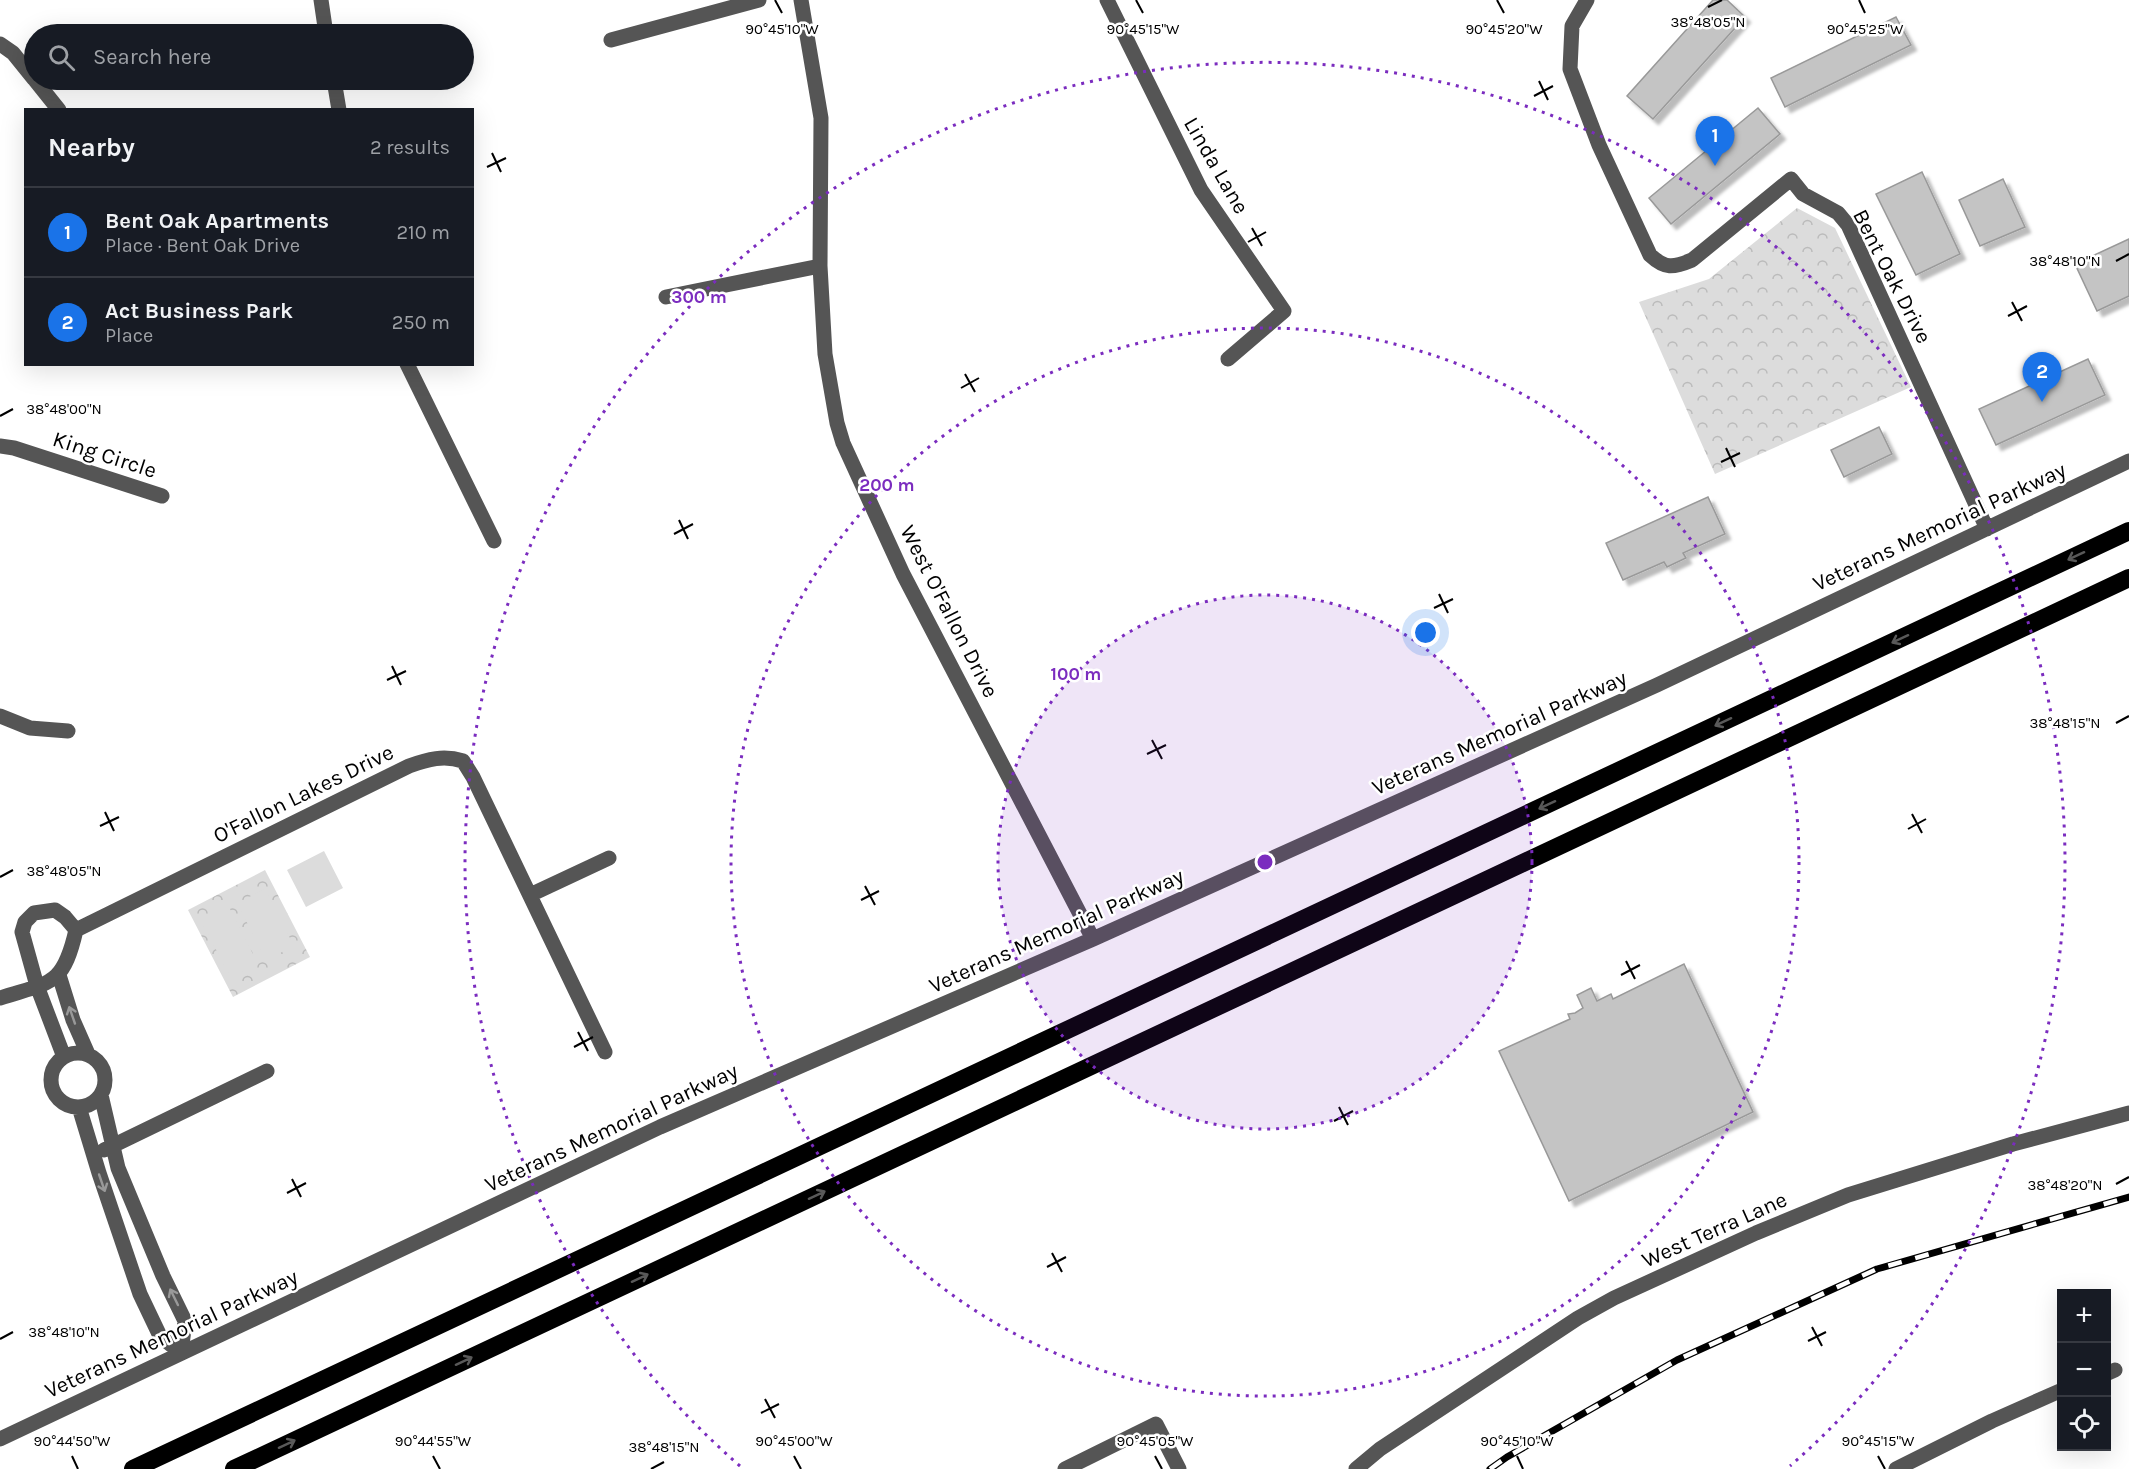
<!DOCTYPE html>
<html lang="en">
<head>
<meta charset="utf-8">
<style>
	:root { --surface:#171b24; --page:#242831; --text:#f1f3f6; --muted:#9ea1a6; --line:#363941; --accent:#1a73e8 }
	body { margin:0; font-family:Karla,sans-serif; background:var(--page); color:var(--text) }
	.controls { position:absolute; right:18px; bottom:18px; display:grid; overflow:hidden; border-radius:0px; box-shadow:0 6px 24px #0002 }
	.controls button { width:54px; height:54px; display:grid; place-items:center; padding:0; border:0; border-bottom:2px solid var(--line); background:var(--surface); color:var(--text); font:30px sans-serif }
	.you { position:absolute; left:1426px; top:633px; width:21px; height:21px; margin:-15px; border:4px solid #fff; border-radius:50%; background:#1a73e8; box-shadow:0 0 0 9px #1a73e833 }
	.badge { display:grid; place-items:center; width:39px; height:39px; border-radius:50%; background:var(--accent); color:#fff; font-size:20px; font-weight:700 }
	.pin { position:absolute; translate:-50% -50px; filter:drop-shadow(0 2px 3px #0008) }
	.pin::after { content:''; position:absolute; top:32px; width:21px; height:18px; background:inherit; clip-path:polygon(0 0,100% 0,50% 100%) }
	.list { margin:0; padding:0; list-style:none }
	h2 { display:flex; justify-content:space-between; align-items:center; height:78px; margin:0; padding:0 24px; font-size:26px }
	h2 small { font-size:20px; font-weight:400; color:var(--muted) }
	.list li { display:grid; grid-template-columns:39px 1fr auto; gap:18px; align-items:center; box-sizing:border-box; height:90px; padding:0 24px; border-top:2px solid var(--line) }
	.list b { display:block; font-size:22px; white-space:nowrap }
	.list p { margin:0; font-size:20px; white-space:nowrap; color:var(--muted) }
	.list em { font-size:20px; font-style:normal; color:var(--muted) }
	.icon { flex:none; width:33px; height:33px; fill:none; stroke:currentColor; stroke-width:2; stroke-linecap:round; stroke-linejoin:round }
	.map { position:relative; flex:none; width:2129px; height:1469px; overflow:hidden }
	.search { position:absolute; background:var(--surface); box-shadow:0 6px 24px #0002; left:24px; top:24px; width:450px; height:66px; display:flex; align-items:center; gap:15px; box-sizing:border-box; padding:0 21px; border-radius:33px; color:var(--muted); font-size:22px }
	.panel { position:absolute; background:var(--surface); box-shadow:0 6px 24px #0002; left:24px; top:108px; width:450px; height:258px; border-radius:0px }
	.map>svg:first-child { display:block }
</style>
</head>
<body>
<div class="map">
<svg width="2129" height="1469" viewBox="0 0 2129 1469">
	<defs>
		<pattern id="forest-crowns" width="20" height="18" patternUnits="userSpaceOnUse" patternTransform="scale(1.5)"><rect width="20" height="18" fill="#dcdcdc"/><path d="M2 6a3 3 0 1 1 6 0M12 15a3 3 0 1 1 6 0" fill="none" stroke="#bbb"/></pattern>
		<filter id="shadow"><feDropShadow dx="5.5" dy="5.5" stdDeviation="1.5" flood-color="#0004"/></filter>
	</defs>
	<rect width="100%" height="100%" fill="#fff"/>
	<!-- forest -->
	<path fill="url(#forest-crowns)" d="M1797,208L1835,228L1911,387L1715,474L1639,302L1709,279Z
		M265,870L310,957L233,997L188,910Z"/>
	<!-- garden -->
	<path fill="#dcdcdc" d="M324,851L343,888L306,907L287,870Z
		M265,889L294,946L266,960L237,903Z
		M229,907L258,964L231,978L201,921Z"/>
	<!-- building -->
	<path fill="#c4c4c4" stroke="#999" stroke-width="1.5" filter="url(#shadow)" d="M1713,0H1727L1745,17L1653,119L1627,96Z
		M1896,17L1911,45L1785,107L1771,78Z
		M1758,108L1780,134L1671,224L1649,198Z
		M1922,172L1960,254L1916,275L1876,194Z
		M2003,179L2025,227L1980,246L1959,200Z
		M2129,239V296L2097,311L2075,264Z
		M2088,359L2105,395L1996,445L1979,409Z
		M1879,427L1892,454L1844,477L1831,450Z
		M1708,497L1725,534L1683,553L1686,558L1667,567L1664,562L1623,580L1606,543Z
		M1684,964L1753,1112L1569,1201L1499,1051L1570,1019L1568,1014L1575,1013L1583,1008L1577,995L1591,988L1597,1001L1611,994L1613,999Z"/>
	<g fill="none" stroke-linecap="round" stroke-linejoin="round">
		<!-- minor -->
		<path stroke="#555" stroke-width="15" d="M321,0L326,34
			M801,0L821,118L820,266L825,354L837,423L843,443L903,574L1093,939
			M1107,0L1201,190L1284,311L1228,359
			M1587,0L1572,26L1570,69L1599,145L1650,255C1665,269 1673,268 1692,260L1791,179L1803,194L1838,213L1848,225L1987,529
			M611,40L759,0
			M0,44L13,53L34,79
			M35,80L59,110
			M334,80L339,110
			M666,297L820,266
			M407,364L494,541
			M0,446L14,448L162,496
			M0,716L30,728L68,731
			M530,895L609,858
			M59,975L73,1020L88,1054
			M0,998C50,982 63,987 76,930L409,766C428,759 444,755 463,761L473,777L605,1052
			M51 1080a27 27 0 1 1 54 0a27 27 0 1 1-54 0Z
			M64,1057L37,986L22,932L25,922L34,913L55,910L65,917L76,930
			M101,1095L118,1168L163,1276L185,1321L181,1353
			M79,1107L99,1173L140,1294L160,1336L181,1353
			M104,1150L267,1071
			M2106,1374L2115,1370
			M0,1439L660,1127L1093,939L1657,685L2129,461
			M1065,1469L1156,1424L1179,1469
			M1356,1469L1380,1449L1578,1318L1614,1298L1756,1233L1848,1195L2013,1144L2129,1113
			M1896,1469L1992,1421L2062,1390"/>
		<!-- highway -->
		<path stroke="#000" stroke-width="18" d="M133,1469L2129,531
			M234,1469L2129,578"/>
		<!-- rail casing -->
		<g stroke="#000" stroke-width="7">
			<path id="rail" d="M1490,1469L1507,1457L1677,1360L1877,1269L2129,1197"/>
		</g>
		<!-- rail -->
		<use href="#rail" stroke="#fff" stroke-width="4.5" stroke-dasharray="14" stroke-linecap="butt"/>
	</g>
	<!-- one-way arrows -->
	<defs><path id="oneway-shaft" d="M-6 0H5M1.5-3L5.5 0L1.5 3" fill="none" stroke-width="1.6" stroke-linecap="round" stroke-linejoin="round" transform="scale(1.5)"/></defs>
	<g stroke="#595959">
		<use href="#oneway-shaft" transform="translate(2076 556) rotate(155)"/>
		<use href="#oneway-shaft" transform="translate(1900 639) rotate(155)"/>
		<use href="#oneway-shaft" transform="translate(1723 722) rotate(155)"/>
		<use href="#oneway-shaft" transform="translate(1547 805) rotate(155)"/>
		<use href="#oneway-shaft" transform="translate(817 1195) rotate(-25)"/>
		<use href="#oneway-shaft" transform="translate(640 1278) rotate(-25)"/>
		<use href="#oneway-shaft" transform="translate(464 1361) rotate(-25)"/>
		<use href="#oneway-shaft" transform="translate(287 1444) rotate(-25)"/>
	</g>
	<g stroke="#999">
		<use href="#oneway-shaft" transform="translate(72 1015) rotate(-109)"/>
		<use href="#oneway-shaft" transform="translate(102 1183) rotate(71)"/>
		<use href="#oneway-shaft" transform="translate(174 1297) rotate(-116)"/>
	</g>
	<!-- ticks -->
	<path fill="none" stroke="#000" stroke-width="2" d="M775,0L782,13M1136,0L1143,13M1497,0L1504,13M1859,0L1865,13M1708,7L1722,0M1539,81L1548,100M1534,96L1553,86M492,153L501,172M487,167L506,158M1252,228L1262,246M1248,242L1266,232M2116,261L2129,254M2012,302L2022,321M2008,316L2027,306M965,374L975,392M961,388L979,378M0,416L13,409M1726,448L1735,467M1721,462L1740,453M679,520L688,539M674,534L693,524M1439,594L1448,613M1434,608L1453,599M392,666L401,685M387,680L406,671M2116,723L2129,716M1152,740L1162,759M1147,754L1166,745M105,812L114,831M1912,814L1922,833M100,826L119,817M1908,829L1926,819M0,877L13,870M865,886L875,905M861,900L879,891M1626,961L1635,979M1621,975L1640,965M578,1032L588,1051M574,1047L593,1037M1339,1107L1348,1125M1334,1121L1353,1111M292,1179L301,1197M2116,1184L2129,1177M287,1193L306,1183M1052,1253L1062,1272M1047,1267L1066,1257M1812,1327L1822,1346M0,1339L13,1332M1808,1341L1826,1332M765,1399L775,1418M761,1413L779,1404M72,1456L78,1469M433,1456L440,1469M794,1456L801,1469M1155,1456L1162,1469M1517,1456L1523,1469M1878,1456L1885,1469M651,1469L664,1462"/>
	<!-- distance rings -->
	<circle cx="1265" cy="862" r="267" fill="#7b2cbf" fill-opacity=".12"/>
	<g fill="none" stroke="#7b2cbf" stroke-width="3" stroke-dasharray="3 6">
		<circle cx="1265" cy="862" r="267"/>
		<circle cx="1265" cy="862" r="534"/>
		<path d="M740 1466A800 800 0 1 1 1790 1466"/>
	</g>
	<g text-anchor="middle" stroke-width="5" stroke-linejoin="round" paint-order="stroke">
		<!-- street labels -->
		<g font-size="22" fill="#000" stroke="#fff">
			<text transform="translate(1217 165) rotate(60)" y="8">Linda Lane</text>
			<text transform="translate(1893 276) rotate(63)" y="8">Bent Oak Drive</text>
			<text transform="translate(105 454) rotate(18)" y="8">King Circle</text>
			<text transform="translate(1939 526) rotate(-25)" y="8">Veterans Memorial Parkway</text>
			<text transform="translate(950 611) rotate(63)" y="8">West O'Fallon Drive</text>
			<text transform="translate(1499 732) rotate(-24)" y="8">Veterans Memorial Parkway</text>
			<text transform="translate(303 793) rotate(-26)" y="8">O'Fallon Lakes Drive</text>
			<text transform="translate(1056 930) rotate(-24)" y="8">Veterans Memorial Parkway</text>
			<text transform="translate(611 1127) rotate(-25)" y="8">Veterans Memorial Parkway</text>
			<text transform="translate(1714 1229) rotate(-24)" y="8">West Terra Lane</text>
			<text transform="translate(171 1333) rotate(-25)" y="8">Veterans Memorial Parkway</text>
		</g>
	</g>
	<g font-size="15" text-anchor="middle" fill="#000" stroke="#fff" stroke-width="5" stroke-linejoin="round" paint-order="stroke">
		<text x="1708" y="27">38°48'05"N</text>
		<text x="782" y="34">90°45'10"W</text>
		<text x="1143" y="34">90°45'15"W</text>
		<text x="1504" y="34">90°45'20"W</text>
		<text x="1865" y="34">90°45'25"W</text>
		<text x="2065" y="266">38°48'10"N</text>
		<text x="64" y="414">38°48'00"N</text>
		<text x="2065" y="728">38°48'15"N</text>
		<text x="64" y="876">38°48'05"N</text>
		<text x="2065" y="1190">38°48'20"N</text>
		<text x="64" y="1337">38°48'10"N</text>
		<text x="72" y="1446">90°44'50"W</text>
		<text x="433" y="1446">90°44'55"W</text>
		<text x="794" y="1446">90°45'00"W</text>
		<text x="1155" y="1446">90°45'05"W</text>
		<text x="1517" y="1446">90°45'10"W</text>
		<text x="1878" y="1446">90°45'15"W</text>
		<text x="664" y="1452">38°48'15"N</text>
	</g>
	<circle cx="1265" cy="862" r="9" fill="#7b2cbf" stroke="#fff" stroke-width="3"/>
	<g font-size="18" text-anchor="middle" font-weight="bold" fill="#7b2cbf" stroke="#fff" stroke-width="5" stroke-linejoin="round" paint-order="stroke">
		<text x="699" y="303">300 m</text>
		<text x="887" y="491">200 m</text>
		<text x="1076" y="680">100 m</text>
	</g>
</svg>
<div class="controls">
<button>+</button>
<button>−</button>
<button><svg class="icon" aria-label="locate" viewBox="0 0 24 24"><circle cx="12" cy="12" r="6"/><path d="M12 2v4M12 18v4M2 12h4M18 12h4"/></svg></button>
</div>
<div class="you"></div>
<div class="pin badge" style="left:1715px;top:166px">1</div>
<div class="pin badge" style="left:2042px;top:402px">2</div>
<div class="search"><svg class="icon" aria-label="search" viewBox="0 0 24 24"><circle cx="10" cy="10" r="6"/><path d="M15 15l6 6"/></svg>Search here</div>
<section class="panel">
<h2>Nearby<small>2 results</small></h2>
<ul class="list">
<li><span class="badge">1</span><div><b>Bent Oak Apartments</b><p>Place · Bent Oak Drive</p></div><em>210 m</em></li>
<li><span class="badge">2</span><div><b>Act Business Park</b><p>Place</p></div><em>250 m</em></li>
</ul>
</section>
</div>
</body>
</html>
